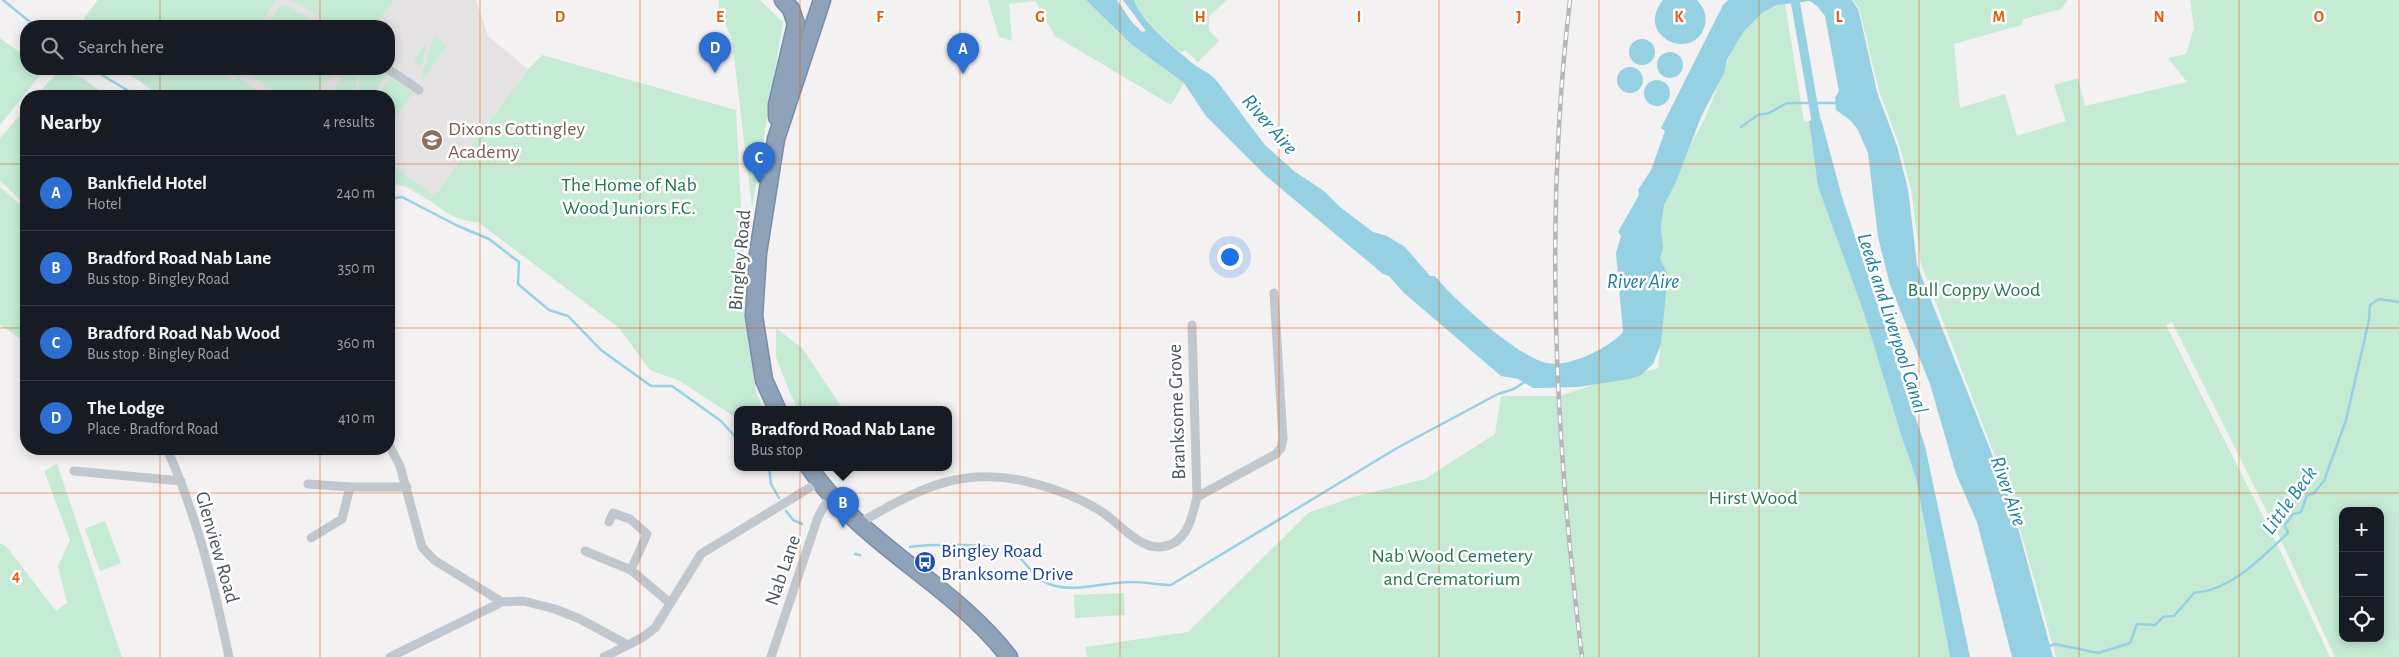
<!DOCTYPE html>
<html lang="en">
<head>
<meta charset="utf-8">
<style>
	:root { --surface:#171b24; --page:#20242c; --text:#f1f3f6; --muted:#9ea1a6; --line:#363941; --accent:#2c6fd1 }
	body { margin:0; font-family:"Alegreya Sans",sans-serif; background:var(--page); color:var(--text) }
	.controls { position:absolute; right:15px; bottom:15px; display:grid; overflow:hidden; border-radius:10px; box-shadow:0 2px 12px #0003 }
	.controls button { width:45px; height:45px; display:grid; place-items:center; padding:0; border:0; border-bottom:1px solid var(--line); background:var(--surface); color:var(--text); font:25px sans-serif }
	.you { position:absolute; left:1229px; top:256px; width:18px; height:18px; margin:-12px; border:4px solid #fff; border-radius:50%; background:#1a73e8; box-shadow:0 0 0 8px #1a73e833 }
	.badge { display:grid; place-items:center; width:32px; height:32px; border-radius:50%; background:var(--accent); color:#fff; font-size:16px; font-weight:700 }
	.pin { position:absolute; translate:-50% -41px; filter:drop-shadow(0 1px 2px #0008) }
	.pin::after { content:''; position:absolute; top:26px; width:18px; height:15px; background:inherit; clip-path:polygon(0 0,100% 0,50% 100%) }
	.popup { position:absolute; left:734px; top:406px; width:218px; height:65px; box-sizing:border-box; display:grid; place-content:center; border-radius:10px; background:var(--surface); filter:drop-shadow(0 1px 4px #0005); font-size:16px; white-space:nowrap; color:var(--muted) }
	.popup b { font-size:19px; color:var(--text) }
	.popup::after { content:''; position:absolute; left:50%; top:100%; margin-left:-10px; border:10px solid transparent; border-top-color:var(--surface) }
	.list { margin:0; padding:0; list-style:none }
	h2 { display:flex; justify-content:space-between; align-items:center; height:65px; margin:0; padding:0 20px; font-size:21px }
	h2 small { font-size:16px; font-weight:400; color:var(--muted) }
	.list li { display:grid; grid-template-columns:32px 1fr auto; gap:15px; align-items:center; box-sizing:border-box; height:75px; padding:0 20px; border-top:1px solid var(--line) }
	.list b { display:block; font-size:19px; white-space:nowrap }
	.list p { margin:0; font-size:16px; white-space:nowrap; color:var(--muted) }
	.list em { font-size:16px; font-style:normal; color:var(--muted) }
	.icon { flex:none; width:28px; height:28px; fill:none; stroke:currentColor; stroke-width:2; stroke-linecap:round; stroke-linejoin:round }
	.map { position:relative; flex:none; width:2399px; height:657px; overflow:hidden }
	.search { position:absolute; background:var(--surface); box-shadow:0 2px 12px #0003; left:20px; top:20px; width:375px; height:55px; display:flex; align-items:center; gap:12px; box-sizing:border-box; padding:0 18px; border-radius:20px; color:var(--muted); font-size:19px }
	.panel { position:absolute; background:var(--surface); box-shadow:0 2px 12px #0003; left:20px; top:90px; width:375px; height:365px; border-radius:20px }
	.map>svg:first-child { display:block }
</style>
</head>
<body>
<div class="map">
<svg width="2399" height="657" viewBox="0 0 2399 657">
	<rect width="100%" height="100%" fill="#f3f1f1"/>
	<!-- education -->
	<path fill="#e4e2e2" d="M98,0H476L488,36L528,69L430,201L405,187L389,184V96H160L137,79L119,69H389V26H82L85,17Z"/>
	<!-- green -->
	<path fill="#c5ebd5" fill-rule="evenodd" d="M98,0H275L276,1L258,26H82L85,17Z
		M288,0H394L374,26H333L303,6Z
		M719,0H760L783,22L752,208L732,39L719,10Z
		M988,0H1086L1132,45L1184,83L1171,105L1055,36L1035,1L1009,4L1012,41L999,37Z
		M1134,0H1227L1209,16V30L1219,41L1198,62L1185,50L1182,53C1167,41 1140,19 1134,0Z
		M1853,0H2068L2061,9L2024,19L2021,25L1954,44L1960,108L2005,94L2017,136L2066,121L2054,85L2078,78L2085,106L2187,82L2168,58L2186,54L2194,28L2190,0H2399V657H2335L2280,538L2172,322L2166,325L2276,542L2330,657H2056L2012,501L1921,264L1911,189L1899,144L1879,91L1859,8ZM2343,511H2380V638H2343Z
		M1785,3L1804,122L1809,121L1819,186L1864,313L1901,435L1916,478L1950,657H1087L1085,647L1188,632L1308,513L1353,497L1425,479L1495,434L1501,396H1560L1599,383L1658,368L1668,275L1660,258C1665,240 1658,223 1664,205C1667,197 1673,189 1676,181C1681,170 1685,157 1690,146C1695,136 1701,126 1706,116C1724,77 1735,12 1785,3Z
		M282,4L292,8L320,26H267Z
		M434,36L447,46L423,79L421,78Z
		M0,38L26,57V69L44,70L0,125Z
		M427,43L420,67L413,61Z
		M542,55L736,110L747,320L756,392L763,409H738V419L680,381L650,370L619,328L479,223C471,221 462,220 455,217C432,206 415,182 389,183V171L393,166L434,196L528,69Z
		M119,69H228L224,74L234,82L238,77L265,96H160L137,79Z
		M242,69H321L331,76L316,96H278Z
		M348,69H358L355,96H333L330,94Z
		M361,69H379L387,74L372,96H358Z
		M58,72L83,78L106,96H36Z
		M391,77L413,93L389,126V96H377Z
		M26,108V205L0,181V138Z
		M0,187L26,210V321L21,339L0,325Z
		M776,328L802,348L843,409H798L789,391L776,357Z
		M57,464L122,657H0V543L6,546L56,611L67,603L58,566L70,540L44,471Z
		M105,521L121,563L100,571L85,529Z
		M1124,593L1125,615L1075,618L1074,595Z"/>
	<!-- water -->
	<path fill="#96d1e3" d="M1086,0H1117L1131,21L1142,32L1146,31L1123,0H1134C1140,21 1175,48 1192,63C1200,69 1210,73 1217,81L1264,144L1294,171L1324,191L1340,207L1373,232L1387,236L1405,247L1430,276H1435C1453,299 1518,357 1547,363C1569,368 1609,348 1623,332L1616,253L1621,236L1618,232L1639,195L1638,190L1651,170L1665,131L1661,128L1723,5L1728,0H1852L1858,9L1861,21L1877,92L1897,146L1908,189L1917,265L2011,502L2053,657H2012L1977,522L1956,474L1930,384L1890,285L1878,237L1868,153L1858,130L1850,120L1836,110L1835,98L1839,91L1825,16L1817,6L1810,1L1777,5L1763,12L1744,31L1736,44L1727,60L1724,73L1701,117L1676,182L1664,205L1661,226L1663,248L1660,258L1668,275L1661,344L1653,364L1641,375L1630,379L1578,387L1542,388H1533L1518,379L1501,376L1403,292L1389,276L1383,274L1266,176L1206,116L1184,83L1132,45Z
		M1663,0H1697C1704,7 1707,16 1705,25C1695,64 1633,37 1663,0Z
		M1629 52a13 13 0 1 1 26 0a13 13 0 1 1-26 0Z
		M1657 65a13 13 0 1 1 26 0a13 13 0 1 1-26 0Z
		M1617 80a13 13 0 1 1 26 0a13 13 0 1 1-26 0Z
		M1644 93a13 13 0 1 1 26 0a13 13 0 1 1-26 0Z
		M1821,119L1842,197L1925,446L1970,657H1950L1916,478L1901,435L1864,313L1818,186L1809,121Z"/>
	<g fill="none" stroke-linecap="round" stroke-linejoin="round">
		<!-- stream -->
		<path stroke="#96d1e3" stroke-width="2.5" d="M3,0L35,26
			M92,69L137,96
			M1741,127L1758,115L1769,113L1787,103H1838
			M389,199L402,197L458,226L489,239L519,262L518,284L549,310L568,316L601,350L651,386H672L721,421L738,440
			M769,467L771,484L779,498
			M786,511L793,520L802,524
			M910,547C930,544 994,543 1012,552C1025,559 1033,578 1049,584C1076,594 1106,581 1133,582C1146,582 1158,585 1171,585L1397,448L1498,394L1514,389L1526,381
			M855,554L860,555
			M2047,647L2055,644L2098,653L2130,643L2137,624L2155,625L2163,617L2174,616L2194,593C2232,590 2261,558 2288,533L2285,525L2293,514L2301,512L2307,495L2313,494L2324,481L2346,420L2369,320L2370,305L2379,299L2399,302"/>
		<!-- canal -->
		<path stroke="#96d1e3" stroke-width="9" d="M1795,0L1818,132"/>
		<!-- highway casing -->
		<g stroke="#798da6" stroke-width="19">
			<path id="highway" d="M777,117V105L796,24L791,9L783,0
				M777,409L764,380L754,316L758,253L776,139L822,0
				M809,467C863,546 952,583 1009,657"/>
		</g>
		<!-- street -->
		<path stroke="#c0c7ce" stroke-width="9" d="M388,69L419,90
			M1192,325L1197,497
			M389,445L400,466L422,547L434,560L502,602L523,601L555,609L580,619L628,645L643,637L655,628L701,554L819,482
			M167,449C197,516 214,585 229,657
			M74,471L181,481
			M308,484L350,487H407
			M609,522L613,513L630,519L647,534L631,570
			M858,524C921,487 966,463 1040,485C1064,492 1085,500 1105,514C1120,525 1140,548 1159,547C1186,546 1192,519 1197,497L1276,454L1281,448L1283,439L1274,293
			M311,538L342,519L350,487
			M585,551L631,570L670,603
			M390,657L502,602
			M604,657L628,645
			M771,657L818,517L830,496"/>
		<!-- highway -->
		<use href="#highway" stroke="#8ea2ba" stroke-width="16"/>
		<!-- rail casing -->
		<g stroke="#b4b6ba" stroke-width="4.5">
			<path id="rail" d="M1570,0C1544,219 1555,439 1582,657"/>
		</g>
		<!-- rail -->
		<use href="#rail" stroke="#fff" stroke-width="2.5" stroke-dasharray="8" stroke-linecap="butt"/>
	</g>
	<!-- grid -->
	<path fill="none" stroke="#e8590c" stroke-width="1" stroke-opacity="0.55" d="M160,0V26M320,0V26M480,0V657M640,0V657M800,0V657M960,0V657M1120,0V657M1279,0V657M1439,0V657M1599,0V657M1759,0V657M1919,0V657M2079,0V657M2239,0V657M160,69V96M320,69V96M0,164H26M389,164H2399M0,328H26M389,328H2399M160,449V657M320,449V657M0,493H2399"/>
	<!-- icons -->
	<defs>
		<g id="school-disc" transform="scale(1.125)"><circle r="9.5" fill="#8d6e63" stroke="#fff"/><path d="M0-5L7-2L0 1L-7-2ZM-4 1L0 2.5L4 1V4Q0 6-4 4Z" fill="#fff"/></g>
		<g id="bus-disc" transform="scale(1.125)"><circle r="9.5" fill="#1a4fb4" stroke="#fff"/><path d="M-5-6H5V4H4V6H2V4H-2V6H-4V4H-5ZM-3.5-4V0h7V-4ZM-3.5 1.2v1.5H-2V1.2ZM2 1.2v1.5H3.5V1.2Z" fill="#fff"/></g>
	</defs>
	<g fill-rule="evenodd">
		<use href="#school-disc" x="432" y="140"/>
		<use href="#bus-disc" x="925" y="562"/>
	</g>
	<g text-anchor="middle" stroke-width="5" stroke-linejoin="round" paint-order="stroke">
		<!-- education labels -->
		<g font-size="20" fill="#785e54" stroke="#fff" text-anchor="start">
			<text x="448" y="135">Dixons Cottingley<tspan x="448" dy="23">Academy</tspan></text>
		</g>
		<!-- park labels -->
		<g font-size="20" fill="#21774f" stroke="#fff">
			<text x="629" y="191">The Home of Nab<tspan x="629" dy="23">Wood Juniors F.C.</tspan></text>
			<text x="1974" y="296">Bull Coppy Wood</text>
			<text x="1753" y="504">Hirst Wood</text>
			<text x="1452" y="562">Nab Wood Cemetery<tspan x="1452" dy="23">and Crematorium</tspan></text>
		</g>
		<!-- street labels -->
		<g font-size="20" fill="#4a535c" stroke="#fff">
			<text transform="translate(739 260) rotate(-85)" y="7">Bingley Road</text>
			<text transform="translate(1176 412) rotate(-92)" y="7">Branksome Grove</text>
			<text transform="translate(218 547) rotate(74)" y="7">Glenview Road</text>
			<text transform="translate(782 570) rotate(-71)" y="7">Nab Lane</text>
		</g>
		<!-- transit labels -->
		<g font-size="20" fill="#164399" stroke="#fff" text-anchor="start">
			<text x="941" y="557">Bingley Road<tspan x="941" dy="23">Branksome Drive</tspan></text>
		</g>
		<!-- water labels -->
		<g font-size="21" font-style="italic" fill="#1c7e9e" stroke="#fff">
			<text transform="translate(1270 124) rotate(49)" y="7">River Aire</text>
			<text x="1643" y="288">River Aire</text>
			<text transform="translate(1893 323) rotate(72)" y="7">Leeds and Liverpool Canal</text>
			<text transform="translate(2009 491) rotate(71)" y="7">River Aire</text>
			<text transform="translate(2289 500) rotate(-54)" y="7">Little Beck</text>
		</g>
	</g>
	<g font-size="16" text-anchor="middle" font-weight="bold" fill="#e8590c" stroke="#fff" stroke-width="5" stroke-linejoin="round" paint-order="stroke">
		<text x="560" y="22">D</text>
		<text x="720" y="22">E</text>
		<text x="880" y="22">F</text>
		<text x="1040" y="22">G</text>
		<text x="1200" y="22">H</text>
		<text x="1359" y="22">I</text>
		<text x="1519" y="22">J</text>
		<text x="1679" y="22">K</text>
		<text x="1839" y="22">L</text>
		<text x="1999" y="22">M</text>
		<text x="2159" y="22">N</text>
		<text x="2319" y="22">O</text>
		<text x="16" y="581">4</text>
	</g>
</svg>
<div class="controls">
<button>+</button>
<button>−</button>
<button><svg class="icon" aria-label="locate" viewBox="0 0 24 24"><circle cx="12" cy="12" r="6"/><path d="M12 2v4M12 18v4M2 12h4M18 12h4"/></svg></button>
</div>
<div class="you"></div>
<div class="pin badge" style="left:963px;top:74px">A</div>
<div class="pin badge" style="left:843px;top:528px">B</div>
<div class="popup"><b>Bradford Road Nab Lane</b>Bus stop</div>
<div class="pin badge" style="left:759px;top:183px">C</div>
<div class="pin badge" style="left:715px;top:73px">D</div>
<div class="search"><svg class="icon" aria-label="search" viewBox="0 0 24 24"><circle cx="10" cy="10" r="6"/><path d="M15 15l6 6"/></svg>Search here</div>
<section class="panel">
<h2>Nearby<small>4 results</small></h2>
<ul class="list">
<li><span class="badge">A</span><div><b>Bankfield Hotel</b><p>Hotel</p></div><em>240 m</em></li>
<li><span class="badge">B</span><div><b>Bradford Road Nab Lane</b><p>Bus stop · Bingley Road</p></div><em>350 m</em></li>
<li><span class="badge">C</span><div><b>Bradford Road Nab Wood</b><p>Bus stop · Bingley Road</p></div><em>360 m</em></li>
<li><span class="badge">D</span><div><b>The Lodge</b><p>Place · Bradford Road</p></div><em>410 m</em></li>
</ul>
</section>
</div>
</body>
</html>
